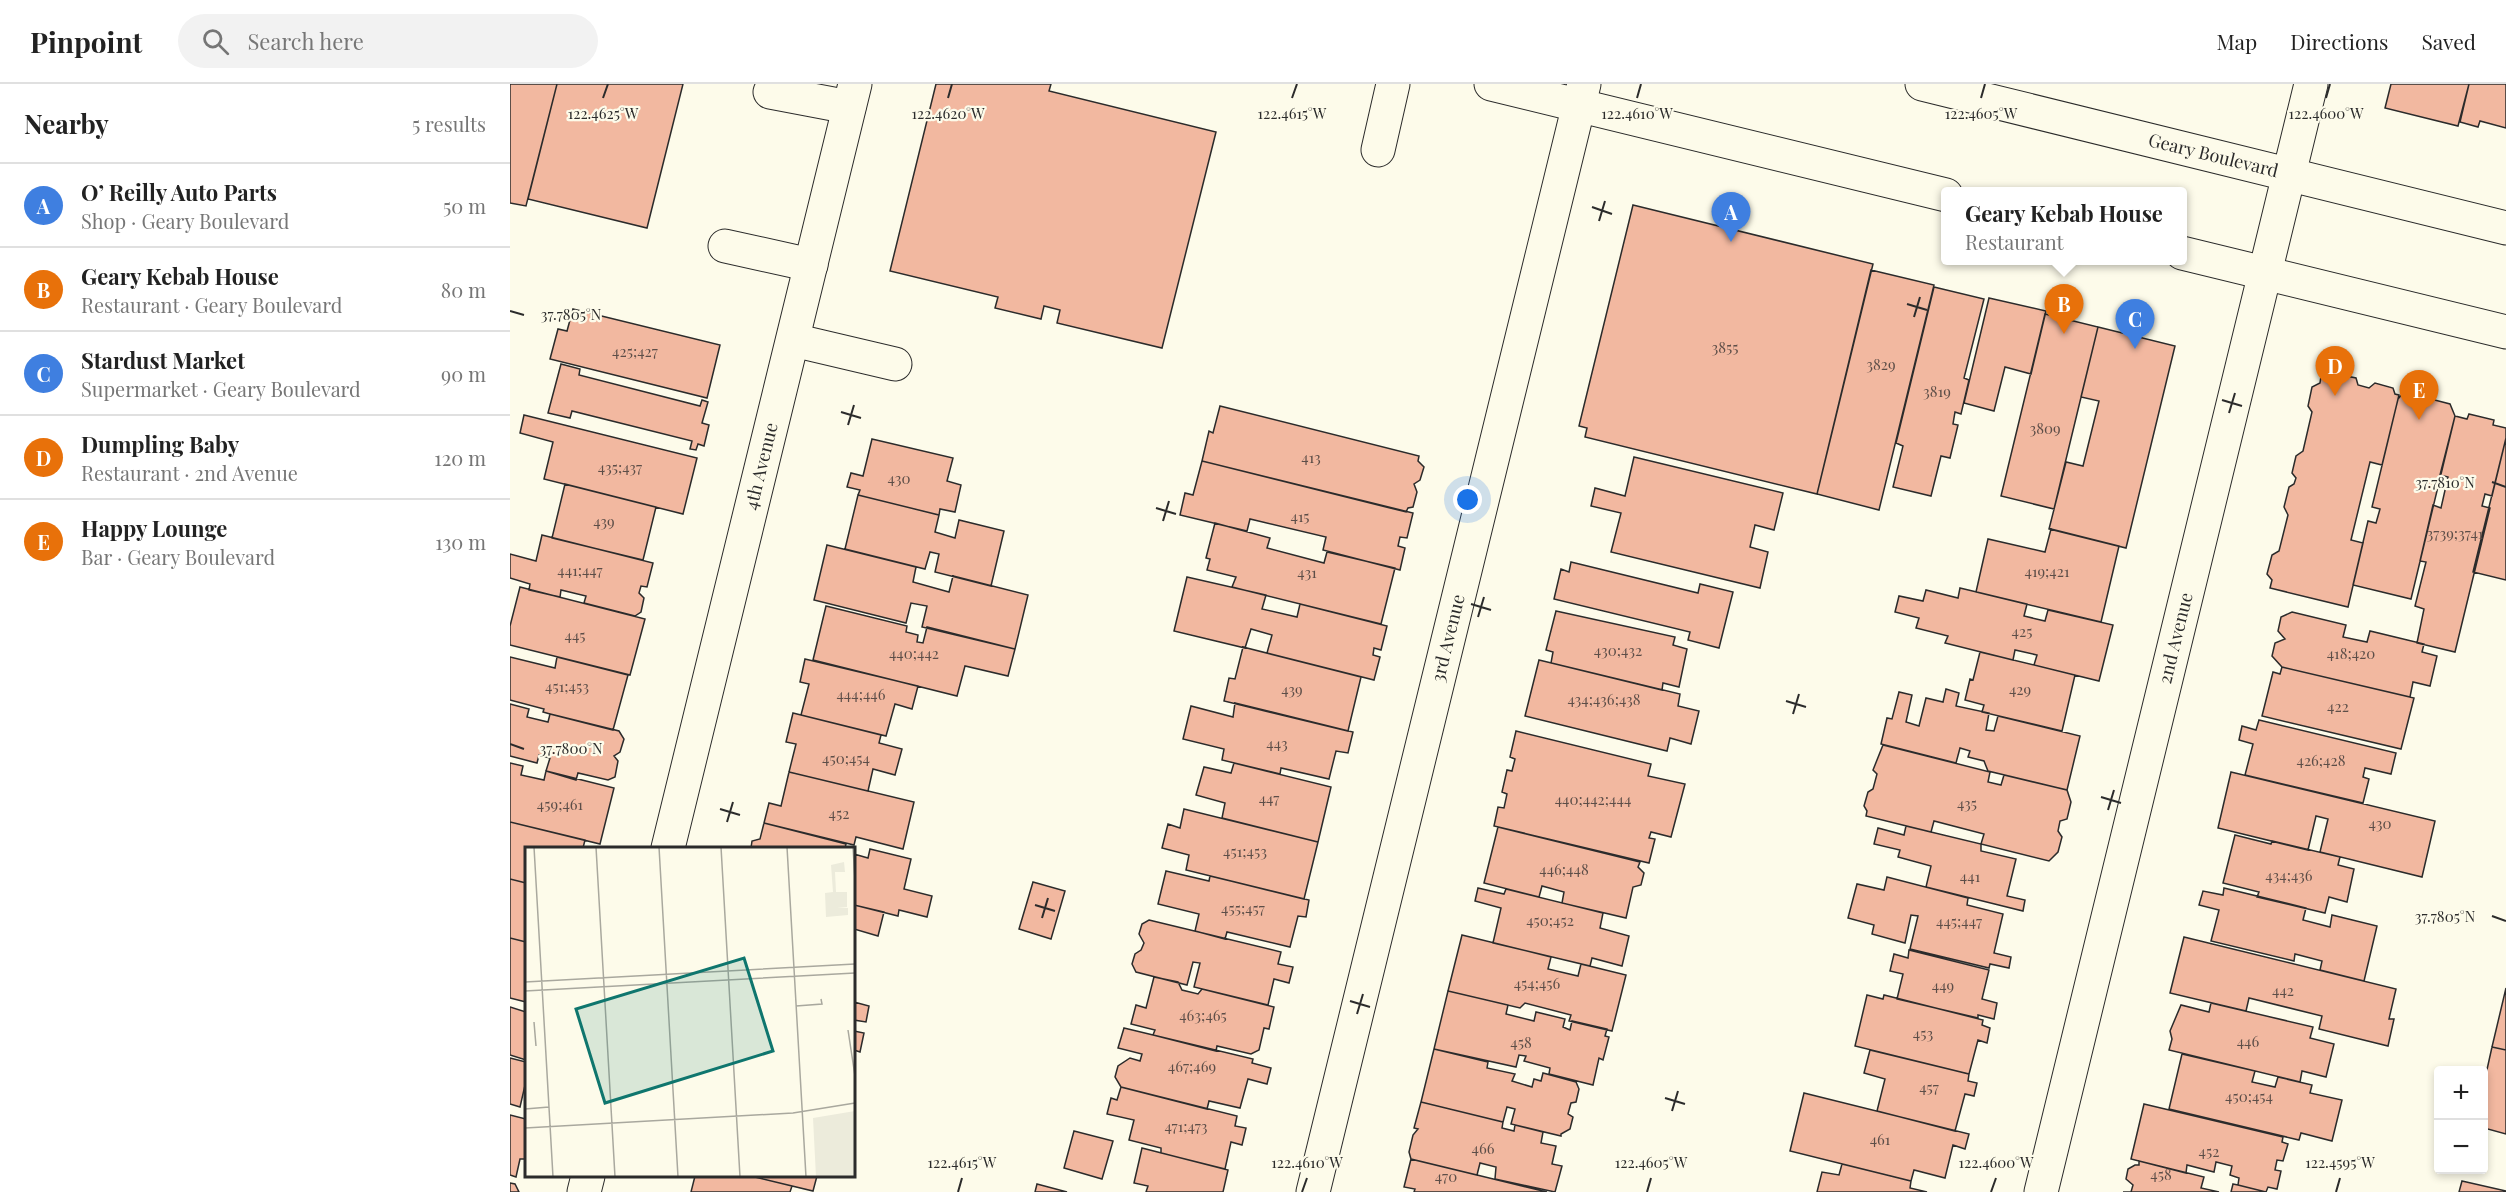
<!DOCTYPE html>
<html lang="en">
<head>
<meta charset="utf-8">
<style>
	:root { --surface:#fff; --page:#f2f2f2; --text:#222; --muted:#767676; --line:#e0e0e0; --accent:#111827 }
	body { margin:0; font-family:"Playfair Display",serif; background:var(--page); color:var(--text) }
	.controls { position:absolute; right:18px; bottom:18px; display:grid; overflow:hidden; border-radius:6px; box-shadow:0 3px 9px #0003 }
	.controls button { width:54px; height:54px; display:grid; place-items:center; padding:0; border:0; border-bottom:2px solid var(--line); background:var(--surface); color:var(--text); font:30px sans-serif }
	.you { position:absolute; left:958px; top:416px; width:21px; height:21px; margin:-15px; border:4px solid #fff; border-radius:50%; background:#1a73e8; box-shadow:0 0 0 9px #1a73e833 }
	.badge { display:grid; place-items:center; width:39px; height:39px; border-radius:50%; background:var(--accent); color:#fff; font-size:20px; font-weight:700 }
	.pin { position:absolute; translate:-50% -50px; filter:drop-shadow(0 2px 3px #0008) }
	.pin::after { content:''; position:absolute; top:32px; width:21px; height:18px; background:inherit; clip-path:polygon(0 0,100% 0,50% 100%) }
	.popup { position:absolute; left:1431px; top:103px; width:246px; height:78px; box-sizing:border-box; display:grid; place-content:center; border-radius:6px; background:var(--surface); filter:drop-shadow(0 2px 4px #0005); font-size:20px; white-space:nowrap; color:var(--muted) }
	.popup b { font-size:22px; color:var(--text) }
	.popup::after { content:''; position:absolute; left:50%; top:100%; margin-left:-12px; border:12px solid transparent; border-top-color:var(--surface) }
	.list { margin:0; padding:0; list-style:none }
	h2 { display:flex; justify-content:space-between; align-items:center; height:78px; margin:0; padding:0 24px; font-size:26px }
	h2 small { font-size:20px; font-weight:400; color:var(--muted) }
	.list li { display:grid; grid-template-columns:39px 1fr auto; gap:18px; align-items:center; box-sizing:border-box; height:84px; padding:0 24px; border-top:2px solid var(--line) }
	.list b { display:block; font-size:22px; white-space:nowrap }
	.list p { margin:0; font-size:20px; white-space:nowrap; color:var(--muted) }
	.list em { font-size:20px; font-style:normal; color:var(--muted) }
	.icon { flex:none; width:33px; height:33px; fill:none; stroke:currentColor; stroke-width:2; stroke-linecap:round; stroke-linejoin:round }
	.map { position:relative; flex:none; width:1996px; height:1108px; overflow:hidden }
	header { display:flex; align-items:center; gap:36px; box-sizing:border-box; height:84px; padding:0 30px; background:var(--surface); border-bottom:2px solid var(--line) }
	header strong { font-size:28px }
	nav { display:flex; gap:33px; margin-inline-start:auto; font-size:21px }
	.search { width:420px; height:54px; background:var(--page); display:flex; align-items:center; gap:15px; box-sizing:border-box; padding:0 21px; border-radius:33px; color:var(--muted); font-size:22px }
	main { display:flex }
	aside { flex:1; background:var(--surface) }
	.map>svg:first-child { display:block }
</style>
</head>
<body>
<header>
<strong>Pinpoint</strong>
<div class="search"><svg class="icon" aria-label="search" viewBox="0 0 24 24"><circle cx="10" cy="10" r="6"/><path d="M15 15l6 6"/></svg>Search here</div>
<nav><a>Map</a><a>Directions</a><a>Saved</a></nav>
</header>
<main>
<aside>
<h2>Nearby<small>5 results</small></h2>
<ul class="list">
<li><span class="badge" style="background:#3f7fe0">A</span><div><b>O’ Reilly Auto Parts</b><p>Shop · Geary Boulevard</p></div><em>50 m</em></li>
<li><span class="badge" style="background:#e8710a">B</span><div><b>Geary Kebab House</b><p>Restaurant · Geary Boulevard</p></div><em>80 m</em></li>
<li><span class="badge" style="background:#3f7fe0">C</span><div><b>Stardust Market</b><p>Supermarket · Geary Boulevard</p></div><em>90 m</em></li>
<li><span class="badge" style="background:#e8710a">D</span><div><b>Dumpling Baby</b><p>Restaurant · 2nd Avenue</p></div><em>120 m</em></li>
<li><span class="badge" style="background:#e8710a">E</span><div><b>Happy Lounge</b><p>Bar · Geary Boulevard</p></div><em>130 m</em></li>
</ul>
</aside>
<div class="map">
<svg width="1996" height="1108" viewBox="0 0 1996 1108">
	<rect width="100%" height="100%" fill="#fdfbea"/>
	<!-- building -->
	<path fill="#f2b8a0" stroke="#2b2b2b" stroke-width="1.5" d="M0,0H47L16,122L0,119Z
		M47,0H173L137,144L18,115Z
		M426,0H541L539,7L706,48L652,264L547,239L550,226L534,222L531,235L485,224L488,213L380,187Z
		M1881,0H1959L1948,42L1875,24Z
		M1959,0H1996V44L1970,37L1968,43L1950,38Z
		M1123,121L1363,180L1307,410L1075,353L1077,344L1069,342Z
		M1361,186L1424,201L1369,426L1307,410Z
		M1424,203L1474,215L1454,294L1459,296L1451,330L1445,328L1443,340L1448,341L1440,374L1431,372L1421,412L1383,403L1393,362L1386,359Z
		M1479,214L1536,227L1521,290L1495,283L1484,327L1454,319Z
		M63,225L210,261L197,314L40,275L48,245L57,247Z
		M1535,230L1588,243L1544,425L1491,412Z
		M1588,243L1665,262L1616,464L1539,445L1556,378L1573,382L1589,317L1571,313Z
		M51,280L70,285L69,291L190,322L192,316L198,318L192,339L199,341L194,362L188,360L186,366L180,365L182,357L62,327L60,334L38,329Z
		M1826,290L1846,294L1848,301L1859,304L1865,299L1883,304L1885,310L1889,311L1872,381L1860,378L1841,456L1853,459L1838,523L1760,504L1762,496L1757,490L1762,471L1769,467L1778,431L1774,423L1779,403L1784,400L1786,394L1782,389L1786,372L1793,367L1802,328L1798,322L1802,303L1810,299L1811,292L1820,294Z
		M1894,308L1914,314L1916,321L1921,315L1940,320L1945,332L1901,515L1843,501L1858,437L1866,439L1870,425L1862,423L1888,315Z
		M710,322L909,372L908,377L914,383L910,396L904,400L907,408L903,423L898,424L896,428L692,377L699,347L703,349Z
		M1959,330L1984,336L1983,341L1996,344V354L1982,412L1975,410L1972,422L1980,424L1945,568L1907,559L1914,525L1905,522L1916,478L1910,477L1923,421L1931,424L1938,393L1930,391L1945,332L1957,335Z
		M14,331L187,374L173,430L34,395L43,358L10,349Z
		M1996,354V496L1963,488Z
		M362,355L443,374L437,397L451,401L445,428L430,425L429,431L348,411L350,406L337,403L341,389L353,392Z
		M1124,373L1273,409L1264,446L1245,441L1240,463L1258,468L1250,504L1101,468L1111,429L1081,422L1085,404L1115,412Z
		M692,377L903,429L897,454L890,453L888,462L895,464L890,486L813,466L816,453L740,435L737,447L670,431L675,409L683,411Z
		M55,400L146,423L133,476L42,454Z
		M348,411L429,431L425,448L445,454L449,436L494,447L481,502L425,488L429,470L420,468L415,485L335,465Z
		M705,439L760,454L757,464L814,479L817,468L885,484L871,540L722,503L726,493L697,486L700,475L696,474Z
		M1541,445L1609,462L1591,538L1466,508L1478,455L1535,468Z
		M32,451L143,479L137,503L131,502L129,509L134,514L131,528L125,532L74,519L76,512L51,506L50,513L19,506L20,500L0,494V470L26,477Z
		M317,461L406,483L403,498L439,508L443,492L518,511L505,565L412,543L417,522L401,519L396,539L304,516Z
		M1061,478L1188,509L1190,500L1223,508L1209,564L1178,556L1180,548L1044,515L1051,485L1059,488Z
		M677,493L756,511L752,525L787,533L790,520L877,542L871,566L864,564L863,571L870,573L864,596L757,569L762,551L741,545L735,564L664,547Z
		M10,503L135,535L120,591L0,561V542Z
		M1450,504L1517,520L1514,532L1535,537L1538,526L1603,541L1589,597L1524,581L1527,571L1505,566L1503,576L1435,559L1438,552L1406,544L1409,534L1385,528L1389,512L1413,517L1416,506L1448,514Z
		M316,522L397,542L396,548L408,551L407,558L413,559L417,543L505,565L498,592L455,582L447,612L303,576Z
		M1046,527L1165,553L1163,561L1177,565L1169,603L1153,599L1152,606L1041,579L1043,568L1036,566Z
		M1782,528L1836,541L1833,553L1857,558L1860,547L1914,560L1912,568L1927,572L1920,602L1903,598L1900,613L1772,583L1762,572L1765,559L1775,555L1768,547L1771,533Z
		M733,563L851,593L838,647L714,617L719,594L725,595Z
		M1470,568L1565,591L1552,647L1472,628L1474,621L1455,616L1460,595L1463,596Z
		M0,573L45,584L47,573L118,591L103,646L40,630L33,628L34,625L0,616Z
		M295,575L408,602L402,625L385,620L376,652L291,631L299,600L290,598Z
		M1029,576L1170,610L1168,622L1189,627L1181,660L1160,654L1157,667L1015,632Z
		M1772,583L1904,614L1891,665L1752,632L1763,588L1770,590Z
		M1436,605L1449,609L1446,622L1479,629L1476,646L1484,647L1488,632L1570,652L1557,706L1478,687L1474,677L1458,673L1460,667L1450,664L1446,679L1371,660L1377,634L1382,635L1389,608L1402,611L1396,638L1409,642L1416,614L1433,618Z
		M725,619L843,648L838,669L826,667L819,695L771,684L770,690L712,676L714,665L673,655L681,622L723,633Z
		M0,620L19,625L17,633L38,638L40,630L109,647L114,655L110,668L104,672L108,677L105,693L98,696L68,689L66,696L36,687L40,674L29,671L27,679L0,672Z
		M283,629L371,651L369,659L392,665L385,691L363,685L358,707L279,688L286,660L276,658Z
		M1749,636L1886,669L1881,690L1855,684L1853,693L1859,695L1853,719L1735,691L1743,660L1729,656L1732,642L1746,646Z
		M1006,647L1141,680L1138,692L1175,700L1161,753L1141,748L1139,754L1145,755L1139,779L984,742L988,723L994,724L997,710L992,708L997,686L1002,687L1005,675L1000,673Z
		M1373,661L1480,688L1478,698L1491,701L1494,691L1557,706L1561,718L1557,735L1550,737L1548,747L1552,753L1548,768L1539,777L1471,760L1474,750L1424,737L1421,748L1356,732L1357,727L1354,722L1358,708L1363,705L1367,690L1363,686Z
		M0,679L13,682L11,691L34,696L36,687L104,704L90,760L0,738Z
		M724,679L821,703L808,758L712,734L715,719L686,711L694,683L721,689Z
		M279,688L404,718L393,765L346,753L344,761L254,739L259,719L271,722Z
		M1721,688L1925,737L1912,793L1810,768L1818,735L1806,732L1798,766L1708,744Z
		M674,725L808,758L794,815L676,786L679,771L652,764L658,740L670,744Z
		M0,738L75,756L73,764H16V799L0,795Z
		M254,739L336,760L335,764H241L242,757L250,755Z
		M1396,742L1471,760V767L1506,775L1497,812L1515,816L1513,827L1416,803L1421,782L1388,773L1390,766L1364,760L1368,744L1394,751Z
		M988,743L1130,778L1128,783L1134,789L1131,801L1123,803L1116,834L1052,819L1054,808L1032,802L1029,813L974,799Z
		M1725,751L1761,760L1762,757L1830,773L1828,781L1844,785L1837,818L1819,813L1815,829L1747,813L1749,808L1713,799Z
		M360,765L401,775L394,805L422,812L417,833L389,826L388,832L344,821V770L358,774Z
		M656,787L699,797L700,792L799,816L796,833L788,832L780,863L717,848L715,855L685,847L689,830L648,820Z
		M1377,793L1458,814L1457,821L1493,830L1484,869L1501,873L1499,884L1480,880L1479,884L1400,865L1408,832L1401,831L1395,859L1362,850L1364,841L1338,834L1347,800L1374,806Z
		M0,795L16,799V858L0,854Z
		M523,798L555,807L541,855L509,845Z
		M968,804L994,810L996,805L1093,829L1090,844L1119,852L1112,882L1082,874L1080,882L983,859L991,824L965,817Z
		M1714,804L1796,824L1793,836L1820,843L1822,831L1867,842L1854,897L1810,886L1812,877L1785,870L1784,877L1701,857L1709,826L1689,821L1693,807L1713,811Z
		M344,821L374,828L368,852L344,845Z
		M639,836L771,868L768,880L783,883L779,899L764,895L758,921L684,903L690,879L683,878L677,901L626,888L622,880L625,870L631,866L634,859L629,850L632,840Z
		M952,851L1041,873L1038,885L1068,892L1071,880L1116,891L1102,947L1059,937L1061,931L1015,919L1010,924L938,907Z
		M1674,853L1886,905L1879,935H1884L1878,962L1809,945L1812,932L1739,914L1736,927L1660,909Z
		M0,854L16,858V918L0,914Z
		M1399,866L1479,886L1472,915L1487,919L1484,935L1468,931V934L1387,915L1393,890L1380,887L1384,870L1398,874Z
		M644,893L668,898L672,906L688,910L692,905L764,923L759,945L754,944L749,966L741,970L707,962L706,967L643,951L645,946L621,940L626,921L636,924Z
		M1996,904V966L1982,963Z
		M938,907L998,921L996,930L1024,937L1026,928L1055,935L1053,943L1060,946L1062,937L1097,945L1095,952L1099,953L1093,976L1089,974L1083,1001L1039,990L1040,984L1014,977L1016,972L1009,971L1006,983L924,965Z
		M1357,911L1373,915L1374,911L1473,936L1472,941L1480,944L1477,959L1468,956L1459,990L1345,962Z
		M344,918L359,922L356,938L344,936Z
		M1701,919L1803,943L1800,954L1824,960L1816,993L1792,987L1790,998L1659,966L1662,955L1660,947L1671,921L1699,928Z
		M0,923L16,928V976L0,971Z
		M614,944L743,975L742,979L761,984L757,1000L738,995L730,1024L699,1017L697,1025L611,1003L605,993L608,982L620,974L630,977L632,970L608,964Z
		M344,947L354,949L350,968L344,966Z
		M1982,963L1996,966V1050L1974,1044V999Z
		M924,965L978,978L977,984L1005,990L1002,997L1022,1003L1024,995L1031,997L1033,989L1066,998L1069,1005L1066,1018L1061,1019L1058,1030L1063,1033L1060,1045L1051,1050V1052L1001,1040L1005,1025L997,1023L993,1038L911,1018Z
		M1360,966L1459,990L1458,997L1467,999L1464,1012L1455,1010L1445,1047L1367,1027L1375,995L1354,989Z
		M1672,970L1745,987L1742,998L1765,1003L1768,993L1802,1001L1800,1009L1832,1016L1822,1057L1791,1049L1789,1056L1659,1025Z
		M0,974L16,978V997L10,1023L0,1020Z
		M611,1003L727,1032L725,1042L736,1044L732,1061L721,1058L715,1085L651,1069V1064L619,1056L624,1036L597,1030L601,1014L607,1016Z
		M1294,1009L1459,1050L1455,1065L1443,1061L1435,1094L1404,1086L1401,1097L1280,1067Z
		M911,1018L993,1038L992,1044L1004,1047L1005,1041L1033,1048L1031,1059L1046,1062L1042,1080L1052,1082L1045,1108L985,1095L986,1083L970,1079L967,1091L901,1075L899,1068L903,1051L908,1045L904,1044Z
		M1634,1020L1773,1053L1772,1058L1778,1060L1773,1077L1767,1076L1765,1086L1771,1087L1767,1105L1758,1103L1756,1108L1728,1101L1729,1094L1720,1091L1722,1082L1706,1078L1704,1088L1677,1081L1676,1089L1621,1075Z
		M0,1031L16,1035V1075H10L6,1093L0,1091Z
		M564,1047L603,1057L592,1095L554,1084Z
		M632,1064L718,1086L713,1108H636L638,1102L624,1099Z
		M901,1075L967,1091L1037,1108H904L905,1105L894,1103Z
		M1629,1077L1694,1093L1691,1104L1709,1108H1613H1621L1623,1101L1616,1095L1618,1085L1625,1081H1629Z
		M1332,1080L1401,1097L1400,1104L1417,1108H1307L1312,1088L1329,1091Z
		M185,1092H241L282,1102L280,1108H181Z
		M241,1092H307L303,1107Z
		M1952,1097L1996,1107V1108H1949Z
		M0,1099L5,1100L9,1108H0Z
		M527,1100L557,1108H525Z
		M1723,1100L1728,1101L1756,1108H1721Z"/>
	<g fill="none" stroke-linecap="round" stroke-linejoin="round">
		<!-- minor casing -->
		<g stroke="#2b2b2b" stroke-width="35">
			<g id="minor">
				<path d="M260,8L339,23"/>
				<path d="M868,66L883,0"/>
				<path d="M215,162L301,181"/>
				<path d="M283,256L385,280"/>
				<path id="s1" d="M158,764L345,0"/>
				<path d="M74,1108L78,1092"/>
				<path id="s2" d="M803,1108L1074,0"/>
				<path id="s3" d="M1531,1108L1801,0"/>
			</g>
		</g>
		<!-- major casing -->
		<g stroke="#2b2b2b" stroke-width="35">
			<g id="major">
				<path d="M981,0L1436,111"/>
				<path id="s4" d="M1412,0L1996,144"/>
				<path d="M1672,169L1996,248"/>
			</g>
		</g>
		<!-- minor -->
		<use href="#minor" stroke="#fdfbea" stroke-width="33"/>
		<!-- major -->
		<use href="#major" stroke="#fdfbea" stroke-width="33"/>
	</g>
	<!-- ticks -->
	<path fill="none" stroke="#2b2b2b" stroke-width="2" d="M93,14L98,0M438,14L442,0M782,14L787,0M1127,14L1131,0M1471,14L1475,0M1816,14L1820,0M1082,123L1102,130M1089,137L1095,117M1397,220L1417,226M0,227L14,231M1404,233L1410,213M1712,316L1732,322M331,328L351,334M1719,329L1725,309M338,341L344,321M1982,398L1996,403M646,424L666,430M653,437L659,417M961,520L981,526M968,533L974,513M1276,617L1296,623M1283,630L1289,610M0,660L14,665M1591,713L1611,719M210,725L230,731M1598,726L1604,706M217,738L223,718M525,821L545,827M1982,832L1996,837M532,834L538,814M840,917L860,923M847,930L853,910M1155,1014L1175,1020M1162,1027L1168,1007M448,1108L452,1094M792,1108L797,1094M1137,1108L1141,1094M1481,1108L1486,1094M1826,1108L1830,1094"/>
	<g text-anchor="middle" stroke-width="4.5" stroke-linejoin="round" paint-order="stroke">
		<!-- number labels -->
		<g font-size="15" fill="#5d4e48">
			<text x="1215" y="269">3855</text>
			<text x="125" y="273">425;427</text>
			<text x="1371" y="286">3829</text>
			<text x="1427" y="313">3819</text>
			<text x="1535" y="350">3809</text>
			<text x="801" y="379">413</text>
			<text x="110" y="389">435;437</text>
			<text x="389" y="400">430</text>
			<text x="790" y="438">415</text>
			<text x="94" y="443">439</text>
			<text x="1945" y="455">3739;3741</text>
			<text x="70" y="492">441;447</text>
			<text x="1537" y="493">419;421</text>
			<text x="797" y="494">431</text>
			<text x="1512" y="553">425</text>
			<text x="65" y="557">445</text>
			<text x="1108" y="572">430;432</text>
			<text x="404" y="575">440;442</text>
			<text x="1841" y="575">418;420</text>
			<text x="57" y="608">451;453</text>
			<text x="782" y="611">439</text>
			<text x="1510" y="611">429</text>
			<text x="351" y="616">444;446</text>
			<text x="1094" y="621">434;436;438</text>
			<text x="1828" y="628">422</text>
			<text x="767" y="665">443</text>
			<text x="336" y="680">450;454</text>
			<text x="1811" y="682">426;428</text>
			<text x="759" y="720">447</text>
			<text x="1083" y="721">440;442;444</text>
			<text x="1457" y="725">435</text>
			<text x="50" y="726">459;461</text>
			<text x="329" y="735">452</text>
			<text x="1870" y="745">430</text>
			<text x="735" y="773">451;453</text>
			<text x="1054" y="791">446;448</text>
			<text x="1779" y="797">434;436</text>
			<text x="1460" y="798">441</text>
			<text x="733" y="830">455;457</text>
			<text x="1040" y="842">450;452</text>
			<text x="1449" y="843">445;447</text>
			<text x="1027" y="905">454;456</text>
			<text x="1433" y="907">449</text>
			<text x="1773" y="912">442</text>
			<text x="693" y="937">463;465</text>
			<text x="1413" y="955">453</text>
			<text x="1738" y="963">446</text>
			<text x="1011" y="964">458</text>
			<text x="682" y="988">467;469</text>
			<text x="1419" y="1009">457</text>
			<text x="1739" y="1018">450;454</text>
			<text x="676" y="1048">471;473</text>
			<text x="1370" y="1061">461</text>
			<text x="973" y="1070">466</text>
			<text x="1699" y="1073">452</text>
			<text x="1651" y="1096">458</text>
			<text x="936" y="1098">470</text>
		</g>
		<!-- street labels -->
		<g font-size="18" fill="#2b2b2b" stroke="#fdfbea">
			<text dy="6" stroke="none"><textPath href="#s4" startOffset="300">Geary Boulevard</textPath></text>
			<text dy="6" stroke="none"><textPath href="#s1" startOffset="393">4th Avenue</textPath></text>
			<text dy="6" stroke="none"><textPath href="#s2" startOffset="570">3rd Avenue</textPath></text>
			<text dy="6" stroke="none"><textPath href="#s3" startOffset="570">2nd Avenue</textPath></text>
		</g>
	</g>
	<!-- overview -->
	<g transform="translate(15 763)">
		<rect width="330" height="330" fill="#fdfbea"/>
		<path d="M319,15L320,25H310L311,45H322V60L312,61H323V68L301,70L300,46L308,45L306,18ZM330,264V330H291L288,271Z" fill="#ecebdb"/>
		<path fill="none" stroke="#a9a89e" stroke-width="1.5" d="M9,0L28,330M71,0L90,330M134,0L153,330M196,0L215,330M262,0L281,330M328,0L330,33M0,135L330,117M0,144L330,126M271,159L297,157L296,152M9,175L11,199M323,183L330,229M0,262L24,260M0,281L268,266L330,256"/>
		<path fill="#0f766e" fill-opacity="0.15" stroke="#0f766e" stroke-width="3" d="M219,111L248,204L80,256L51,162Z"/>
		<rect width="330" height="330" fill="none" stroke="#2b2b2b" stroke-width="3"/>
	</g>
	<g font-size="15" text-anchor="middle" fill="#2b2b2b" stroke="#fdfbea" stroke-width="4.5" stroke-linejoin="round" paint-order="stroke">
		<text x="93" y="35">122.4625°W</text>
		<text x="438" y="35">122.4620°W</text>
		<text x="782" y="35">122.4615°W</text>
		<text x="1127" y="35">122.4610°W</text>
		<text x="1471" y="35">122.4605°W</text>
		<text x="1816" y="35">122.4600°W</text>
		<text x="61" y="236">37.7805°N</text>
		<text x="1935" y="404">37.7810°N</text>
		<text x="61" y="670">37.7800°N</text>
		<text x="1935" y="838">37.7805°N</text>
		<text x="452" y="1084">122.4615°W</text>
		<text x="797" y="1084">122.4610°W</text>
		<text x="1141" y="1084">122.4605°W</text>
		<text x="1486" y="1084">122.4600°W</text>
		<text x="1830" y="1084">122.4595°W</text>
	</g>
</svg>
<div class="controls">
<button>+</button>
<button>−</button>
</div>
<div class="you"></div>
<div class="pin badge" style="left:1221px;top:158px;background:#3f7fe0">A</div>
<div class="pin badge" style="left:1554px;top:250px;background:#e8710a">B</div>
<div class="popup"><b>Geary Kebab House</b>Restaurant</div>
<div class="pin badge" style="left:1625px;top:265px;background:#3f7fe0">C</div>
<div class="pin badge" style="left:1825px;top:312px;background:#e8710a">D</div>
<div class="pin badge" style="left:1909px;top:336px;background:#e8710a">E</div>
</div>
</main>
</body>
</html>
